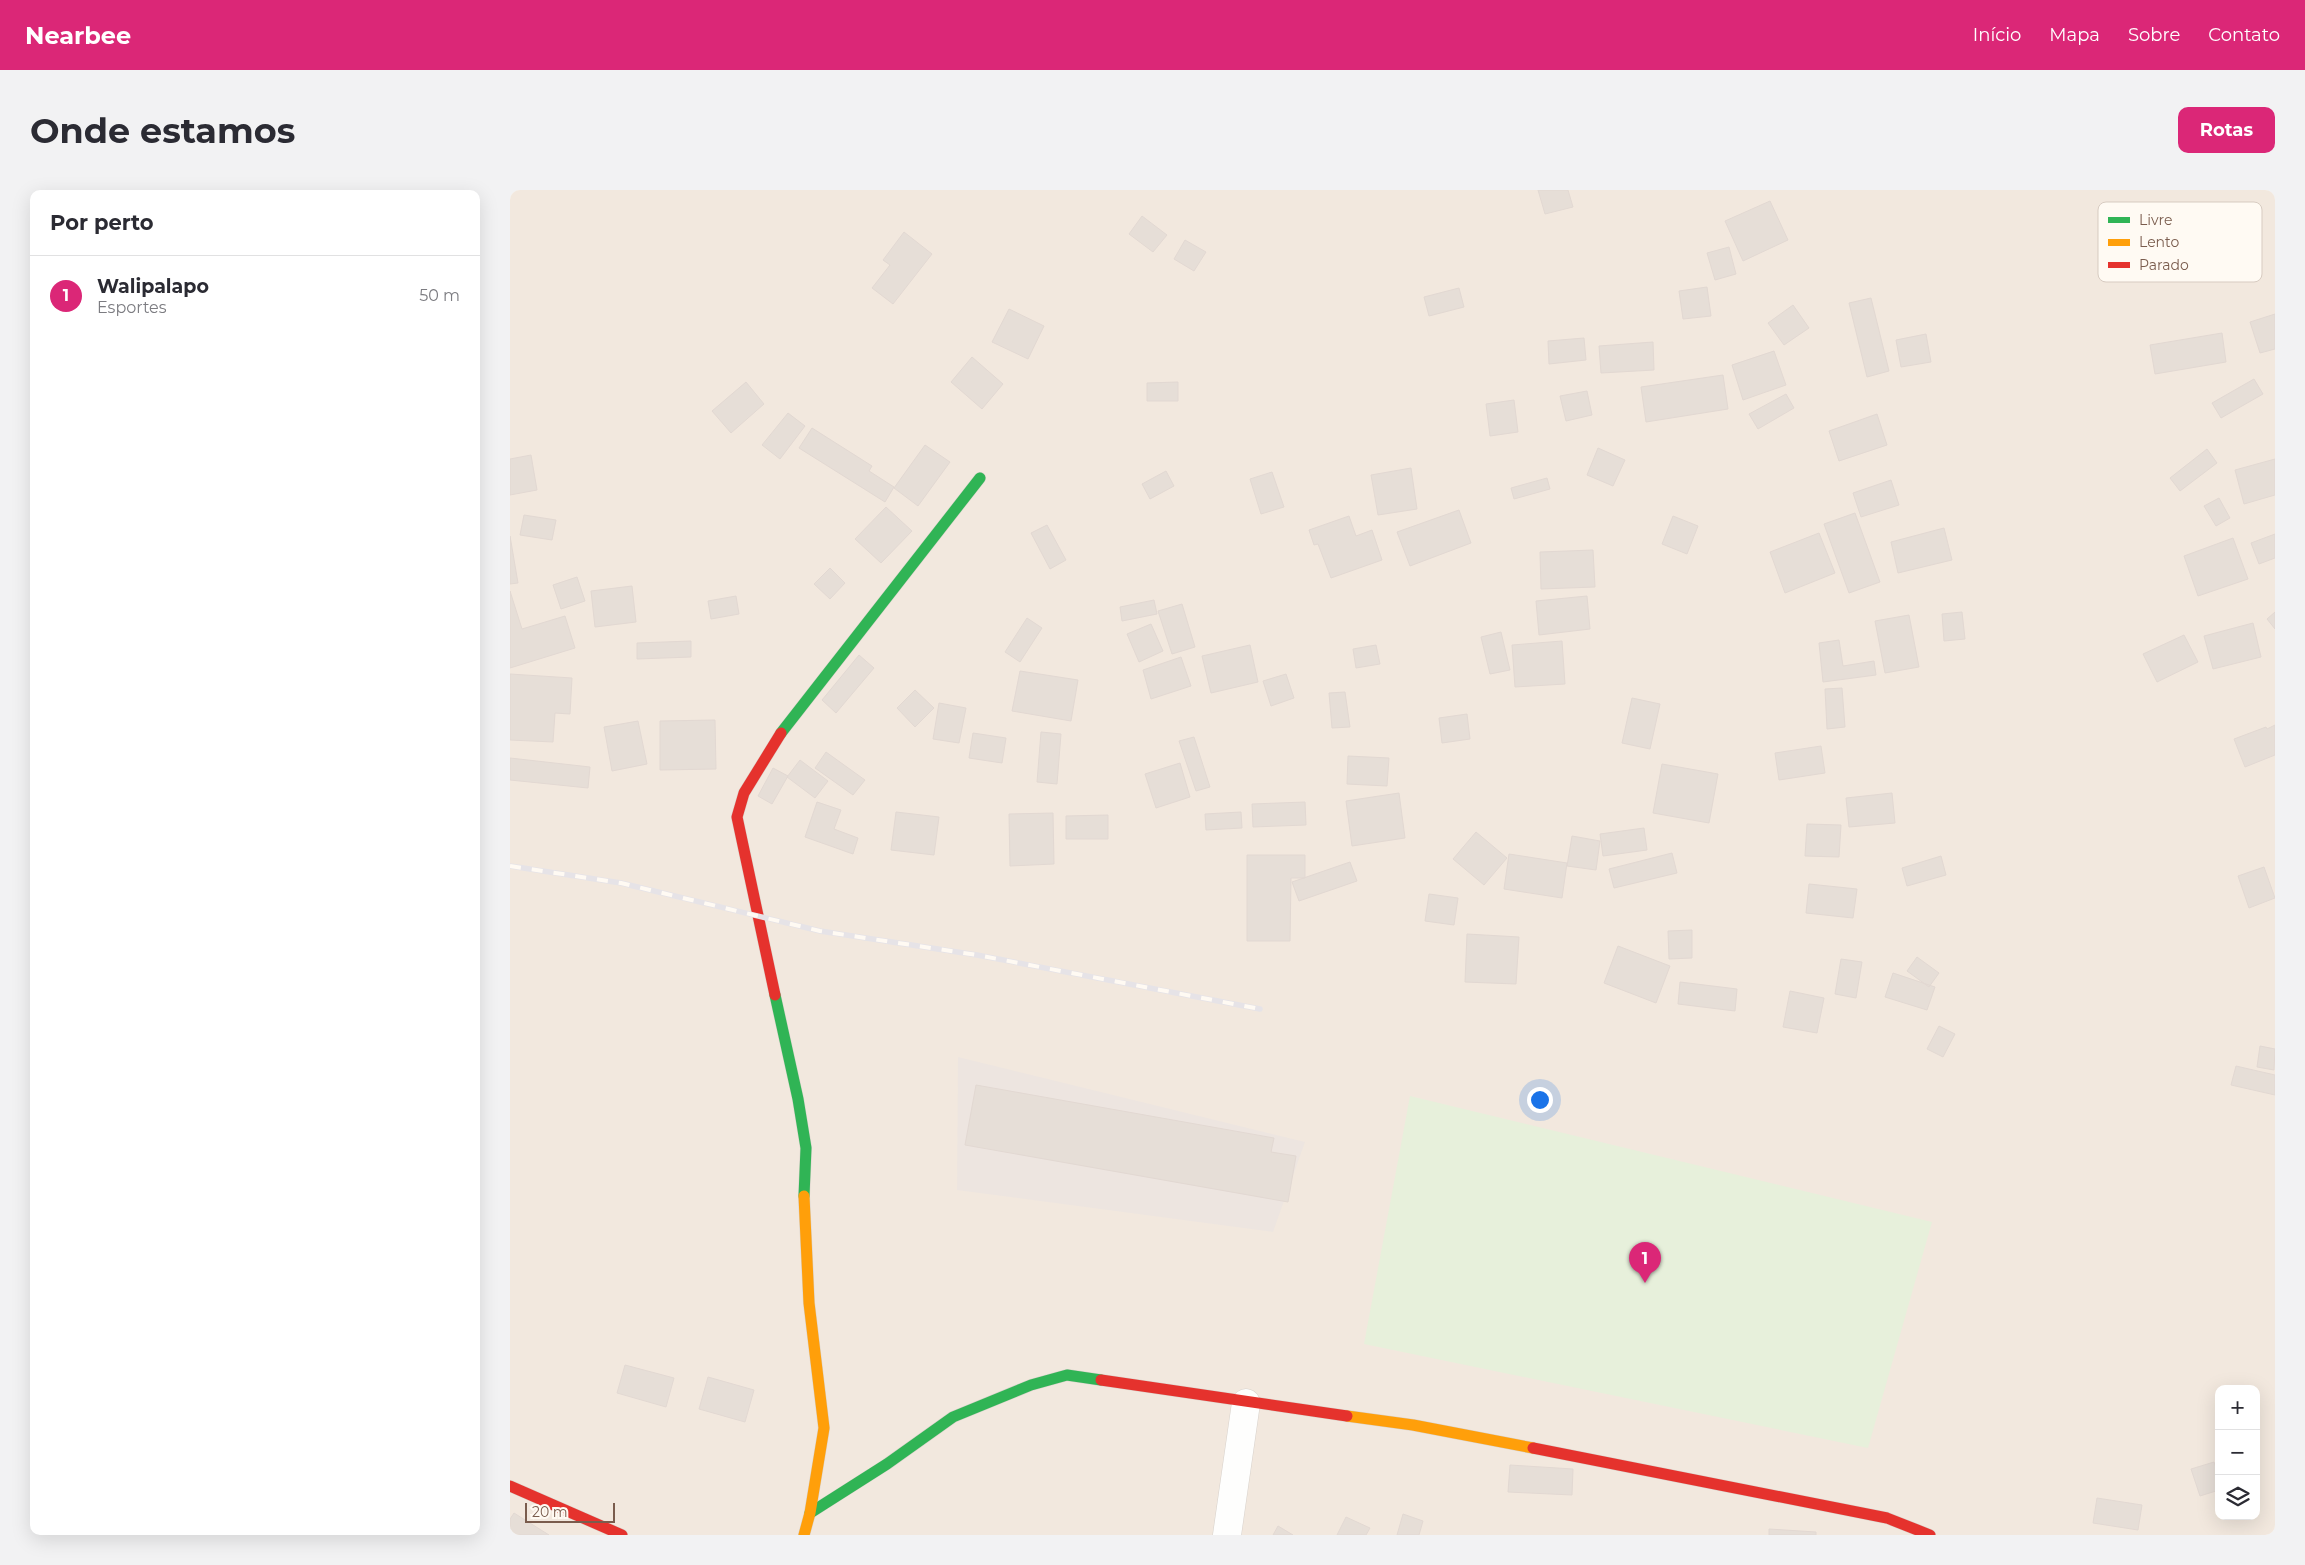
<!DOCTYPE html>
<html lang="pt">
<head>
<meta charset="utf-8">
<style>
	:root { --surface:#fff; --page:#f2f2f3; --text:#2b2b33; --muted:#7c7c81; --line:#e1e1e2; --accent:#db2777 }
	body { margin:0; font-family:Montserrat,sans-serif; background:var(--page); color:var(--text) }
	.controls { position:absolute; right:15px; bottom:15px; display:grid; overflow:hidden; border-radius:10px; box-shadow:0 5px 20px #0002 }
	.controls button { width:45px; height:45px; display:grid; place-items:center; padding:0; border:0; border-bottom:1px solid var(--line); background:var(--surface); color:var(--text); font:25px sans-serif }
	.scale { position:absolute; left:15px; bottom:12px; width:90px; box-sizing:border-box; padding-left:5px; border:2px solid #7a5c4d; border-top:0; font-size:14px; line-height:18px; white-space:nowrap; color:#7a5c4d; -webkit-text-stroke:4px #fffaf3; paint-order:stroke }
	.you { position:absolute; left:1029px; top:909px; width:18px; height:18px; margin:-12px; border:4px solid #fff; border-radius:50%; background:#1a73e8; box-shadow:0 0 0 8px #1a73e833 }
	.badge { display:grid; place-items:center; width:32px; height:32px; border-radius:50%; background:var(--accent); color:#fff; font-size:16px; font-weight:700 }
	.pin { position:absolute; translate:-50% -41px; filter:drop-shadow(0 1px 2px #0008) }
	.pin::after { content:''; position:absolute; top:26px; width:18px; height:15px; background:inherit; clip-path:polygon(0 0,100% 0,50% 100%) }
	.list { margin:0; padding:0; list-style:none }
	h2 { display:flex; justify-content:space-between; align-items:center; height:65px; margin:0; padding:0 20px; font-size:21px }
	h2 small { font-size:16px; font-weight:400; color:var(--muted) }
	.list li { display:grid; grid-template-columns:32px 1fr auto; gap:15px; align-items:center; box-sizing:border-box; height:80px; padding:0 20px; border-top:1px solid var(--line) }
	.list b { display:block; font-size:19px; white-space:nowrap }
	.list p { margin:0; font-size:16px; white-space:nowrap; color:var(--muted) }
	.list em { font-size:16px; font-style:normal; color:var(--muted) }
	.icon { flex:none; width:28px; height:28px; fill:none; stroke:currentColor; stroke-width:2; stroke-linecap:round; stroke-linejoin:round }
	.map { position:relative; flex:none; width:1765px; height:1345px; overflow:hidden; border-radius:10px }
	header { display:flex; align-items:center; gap:30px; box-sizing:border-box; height:70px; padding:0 25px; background:var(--accent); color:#fff }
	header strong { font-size:24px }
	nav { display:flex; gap:28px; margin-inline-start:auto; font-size:18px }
	.intro { display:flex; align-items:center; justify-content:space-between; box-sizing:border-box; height:120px; padding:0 30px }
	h1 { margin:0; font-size:35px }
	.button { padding:12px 22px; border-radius:10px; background:var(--accent); color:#fff; font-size:18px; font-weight:700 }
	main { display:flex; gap:30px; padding:0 30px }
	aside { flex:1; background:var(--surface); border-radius:10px; box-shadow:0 5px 20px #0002 }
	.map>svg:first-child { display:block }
</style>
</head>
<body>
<header>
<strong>Nearbee</strong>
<nav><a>Início</a><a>Mapa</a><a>Sobre</a><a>Contato</a></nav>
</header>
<div class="intro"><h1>Onde estamos</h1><a class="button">Rotas</a></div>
<main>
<aside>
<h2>Por perto<small></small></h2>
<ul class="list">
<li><span class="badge">1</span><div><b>Walipalapo</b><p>Esportes</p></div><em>50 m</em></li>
</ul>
</aside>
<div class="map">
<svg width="1765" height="1345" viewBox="0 0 1765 1345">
	<rect width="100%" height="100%" fill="#f9f5f0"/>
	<!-- residential -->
	<path fill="#f2e8de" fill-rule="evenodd" d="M0,0H1765V1345H0ZM1709,1199H1746V1326H1709Z"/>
	<!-- industrial -->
	<path fill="#ede5e0" d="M448,867L795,952L763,1042L447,1000Z"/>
	<!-- green -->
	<path fill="#e7f0db" d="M900,906L1422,1032L1358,1258L854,1154Z"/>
	<!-- building -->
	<path fill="#e6ded7" stroke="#e2d8d2" d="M1028,0H1058L1063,17L1035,24Z
		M1260,11L1278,50L1233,71L1215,31Z
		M632,26L657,45L643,62L619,44Z
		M394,42L422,64L383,114L362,98L380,75L373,70Z
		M675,50L696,62L684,81L664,69Z
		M1219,57L1226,84L1205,90L1197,63Z
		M1197,97L1201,126L1173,129L1169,101Z
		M949,98L954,117L919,126L914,107Z
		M1361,108L1379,181L1357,187L1339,113Z
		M1283,115L1299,138L1274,155L1258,133Z
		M499,119L534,136L518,169L482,152Z
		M1765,124V159L1750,163L1740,132Z
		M1712,143L1716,172L1645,184L1640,155Z
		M1416,144L1421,172L1391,177L1386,150Z
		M1074,148L1076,170L1039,174L1038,151Z
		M1143,152L1144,180L1091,183L1089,156Z
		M1264,161L1276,195L1233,210L1222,175Z
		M462,167L493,194L472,219L441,192Z
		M1213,185L1218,219L1136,232L1131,197Z
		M1744,189L1753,204L1711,228L1702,213Z
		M236,192L254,214L221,243L202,221Z
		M668,192V211H637V193Z
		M1077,201L1082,225L1056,231L1050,206Z
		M1276,204L1284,218L1248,239L1239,224Z
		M1004,210L1008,242L980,246L976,214Z
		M278,223L295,236L270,269L252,255Z
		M1367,224L1377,255L1329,271L1319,241Z
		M302,238L362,276L359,281L384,297L375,312L289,258Z
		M415,255L440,272L408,316L384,298Z
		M1088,258L1115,270L1103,296L1077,285Z
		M1697,259L1707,273L1670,301L1660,288Z
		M21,265L27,300L0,305V269Z
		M1765,269V305L1734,314L1725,280Z
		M901,278L907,319L868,325L861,285Z
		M656,281L664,296L640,309L632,294Z
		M762,282L774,317L751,324L740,289Z
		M1037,288L1040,299L1004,309L1001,298Z
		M1381,290L1389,315L1351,327L1343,303Z
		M1709,308L1720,328L1706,336L1694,316Z
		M376,317L402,341L371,373L345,349Z
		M949,320L961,353L900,376L887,342Z
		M1345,323L1370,392L1339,403L1314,334Z
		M14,325L46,330L42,350L10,345Z
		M839,326L846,346L862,340L872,370L821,388L808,354L804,355L799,340Z
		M1163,326L1188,336L1177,364L1152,354Z
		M537,335L556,370L540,379L521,343Z
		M1434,338L1442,370L1388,383L1381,352Z
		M1309,343L1325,383L1275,403L1260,362Z
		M1765,344V368L1749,374L1741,353Z
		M0,346L8,393L0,394Z
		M1723,348L1738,389L1688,406L1674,366Z
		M1083,360L1085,397L1031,399L1030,362Z
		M320,378L335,393L320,409L304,394Z
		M67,387L75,411L51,419L43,395Z
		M122,396L126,432L85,437L81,401Z
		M0,401L12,439L55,426L65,458L0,478Z
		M226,406L229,424L201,429L198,411Z
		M1077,406L1080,439L1029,445L1026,411Z
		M644,410L647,424L612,431L610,417Z
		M672,414L685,457L662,464L648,421Z
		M1452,422L1455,449L1434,451L1432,424Z
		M1765,422V439L1757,429Z
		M1399,425L1409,477L1375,483L1365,431Z
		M517,428L532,438L510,472L495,462Z
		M1743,433L1751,467L1703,479L1694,446Z
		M641,434L653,461L629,472L617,444Z
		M991,442L1000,480L980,484L971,447Z
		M1674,445L1688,472L1647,492L1633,464Z
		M1329,450L1333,476L1364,471L1366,485L1313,492L1309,453Z
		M181,451V467L127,469V453Z
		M1052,451L1055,494L1005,497L1002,455Z
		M740,455L748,492L701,503L692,466Z
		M866,455L870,474L846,478L843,459Z
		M349,465L364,478L326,523L312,510Z
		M671,467L681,496L641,509L633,480Z
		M510,481L568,490L561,531L502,521Z
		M0,484L62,488L60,524L45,523L43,552L0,550Z
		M776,484L784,508L761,516L753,491Z
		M1332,498L1335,537L1317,539L1315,499Z
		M405,500L424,518L405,537L387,518Z
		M835,502L840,537L822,538L819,503Z
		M1122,508L1150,514L1140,559L1112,553Z
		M429,513L456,518L449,553L423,549Z
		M957,524L960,549L932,553L929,528Z
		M205,530L206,579L150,580V531Z
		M128,531L137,574L102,581L94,537Z
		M1765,535V565L1735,577L1724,549L1756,537L1757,539Z
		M531,542L551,544L547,594L527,592Z
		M463,543L496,548L492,573L459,568Z
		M684,547L700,597L686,601L669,551Z
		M1311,556L1315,583L1269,590L1265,563Z
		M316,562L355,590L343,605L305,578Z
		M838,566L879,568L877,596L837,594Z
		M0,568L80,577L78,598L0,590Z
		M290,570L318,591L305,608L277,587Z
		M670,573L680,607L646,618L635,584Z
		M1152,574L1208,584L1199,633L1143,623Z
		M263,578L278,586L262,614L248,606Z
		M889,603L895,648L842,656L836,611Z
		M1382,603L1385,633L1339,637L1336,608Z
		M307,612L331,620L324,639L348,648L343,664L295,647Z
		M795,612L796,635L743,637L742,614Z
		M386,622L429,627L424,665L381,660Z
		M731,622L732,638L696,640L695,624Z
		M543,623L544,674L500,676L499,624Z
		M598,625V649H556V626Z
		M1297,634L1331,635L1329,667L1295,666Z
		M1134,638L1137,660L1093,666L1090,644Z
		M966,642L997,668L974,695L943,669Z
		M1062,646L1090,651L1086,680L1057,676Z
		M1162,663L1167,683L1104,698L1099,679Z
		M999,664L1057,673L1052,708L994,699Z
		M737,665H795V688H781L780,751H737Z
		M1431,666L1436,685L1397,696L1392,678Z
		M840,672L847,691L789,711L782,692Z
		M1754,677L1765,708L1739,718L1728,686Z
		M1299,694L1347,699L1343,728L1296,723Z
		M919,704L948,708L944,735L915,731Z
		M1182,740V768L1159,769L1158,741Z
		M957,744L1009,747L1006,794L955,792Z
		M1108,756L1160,776L1146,813L1094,793Z
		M1407,767L1429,783L1419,797L1397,781Z
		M1331,769L1352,772L1346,808L1325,804Z
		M1383,783L1425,797L1417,820L1375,807Z
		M1170,792L1227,799L1225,821L1168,814Z
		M1280,801L1314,808L1307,843L1273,837Z
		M1429,836L1445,844L1433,867L1417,859Z
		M1750,856L1765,859L1764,880L1747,877Z
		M1726,876L1765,885V905L1721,895Z
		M466,895L764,948L761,962L786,966L778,1012L455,955Z
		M115,1175L164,1188L156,1217L107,1203Z
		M198,1187L244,1200L235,1232L189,1219Z
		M1704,1272L1709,1285V1300L1690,1306L1681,1279Z
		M1000,1275L1063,1279L1062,1305L998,1302Z
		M1587,1308L1632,1315L1628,1340L1583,1333Z
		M4,1323L39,1345H0V1329Z
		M893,1324L913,1331L909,1345H887Z
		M836,1327L860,1338L856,1345H827Z
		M768,1336L783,1345H763Z
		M1259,1339L1306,1342V1345H1259Z"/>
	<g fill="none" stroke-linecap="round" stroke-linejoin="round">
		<!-- street casing -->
		<g stroke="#d7d1cb" stroke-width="29">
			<path id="street" d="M717,1345L736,1213"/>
		</g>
		<!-- fast casing -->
		<g stroke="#d9d2cb" stroke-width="12">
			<path id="fast" d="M271,543L470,288
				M265,805L288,909L296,958L294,1006
				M300,1323L377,1274L443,1227L521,1195L557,1185L591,1190"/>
		</g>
		<!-- slow casing -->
		<g stroke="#d9d2cb" stroke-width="12">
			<path id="slow" d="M837,1226L903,1235L1023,1258
				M294,1345L300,1323L314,1238L299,1113L294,1006"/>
		</g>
		<!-- jam casing -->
		<g stroke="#d9d2cb" stroke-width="12">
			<path id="jam" d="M265,805L227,627L234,603L271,543
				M591,1190L837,1226
				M1023,1258L1377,1328L1420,1345
				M0,1296L112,1345"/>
		</g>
		<!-- street -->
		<use href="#street" stroke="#fefefd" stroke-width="28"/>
		<!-- fast -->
		<use href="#fast" stroke="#30b455" stroke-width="11"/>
		<!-- slow -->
		<use href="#slow" stroke="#ff9f0a" stroke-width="11"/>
		<!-- jam -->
		<use href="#jam" stroke="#e5322d" stroke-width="11"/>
		<!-- rail casing -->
		<g stroke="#e6e3e7" stroke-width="5.5">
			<path id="rail" d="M0,676L111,693L310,741L467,765L750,819"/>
		</g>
		<!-- rail -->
		<use href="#rail" stroke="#fffaf3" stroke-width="4" stroke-dasharray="11" stroke-linecap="butt"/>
	</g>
	<!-- legend -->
	<rect x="1588" y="12" width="164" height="80" rx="8" fill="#fffaf3" stroke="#d7cbc1" stroke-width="1"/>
	<rect x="1598" y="27" width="22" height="6" fill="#30b455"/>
	<rect x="1598" y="49" width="22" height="7" fill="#ff9f0a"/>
	<rect x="1598" y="72" width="22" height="6" fill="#e5322d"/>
	<g font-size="14" fill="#7a5c4d">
		<text x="1629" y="35">Livre</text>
		<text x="1629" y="57">Lento</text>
		<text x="1629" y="80">Parado</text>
	</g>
</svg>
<div class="controls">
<button>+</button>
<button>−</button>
<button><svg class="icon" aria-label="layers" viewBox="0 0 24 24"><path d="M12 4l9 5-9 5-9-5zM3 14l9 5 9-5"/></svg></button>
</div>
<div class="scale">20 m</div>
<div class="you"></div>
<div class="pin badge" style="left:1135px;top:1093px">1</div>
</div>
</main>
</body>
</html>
